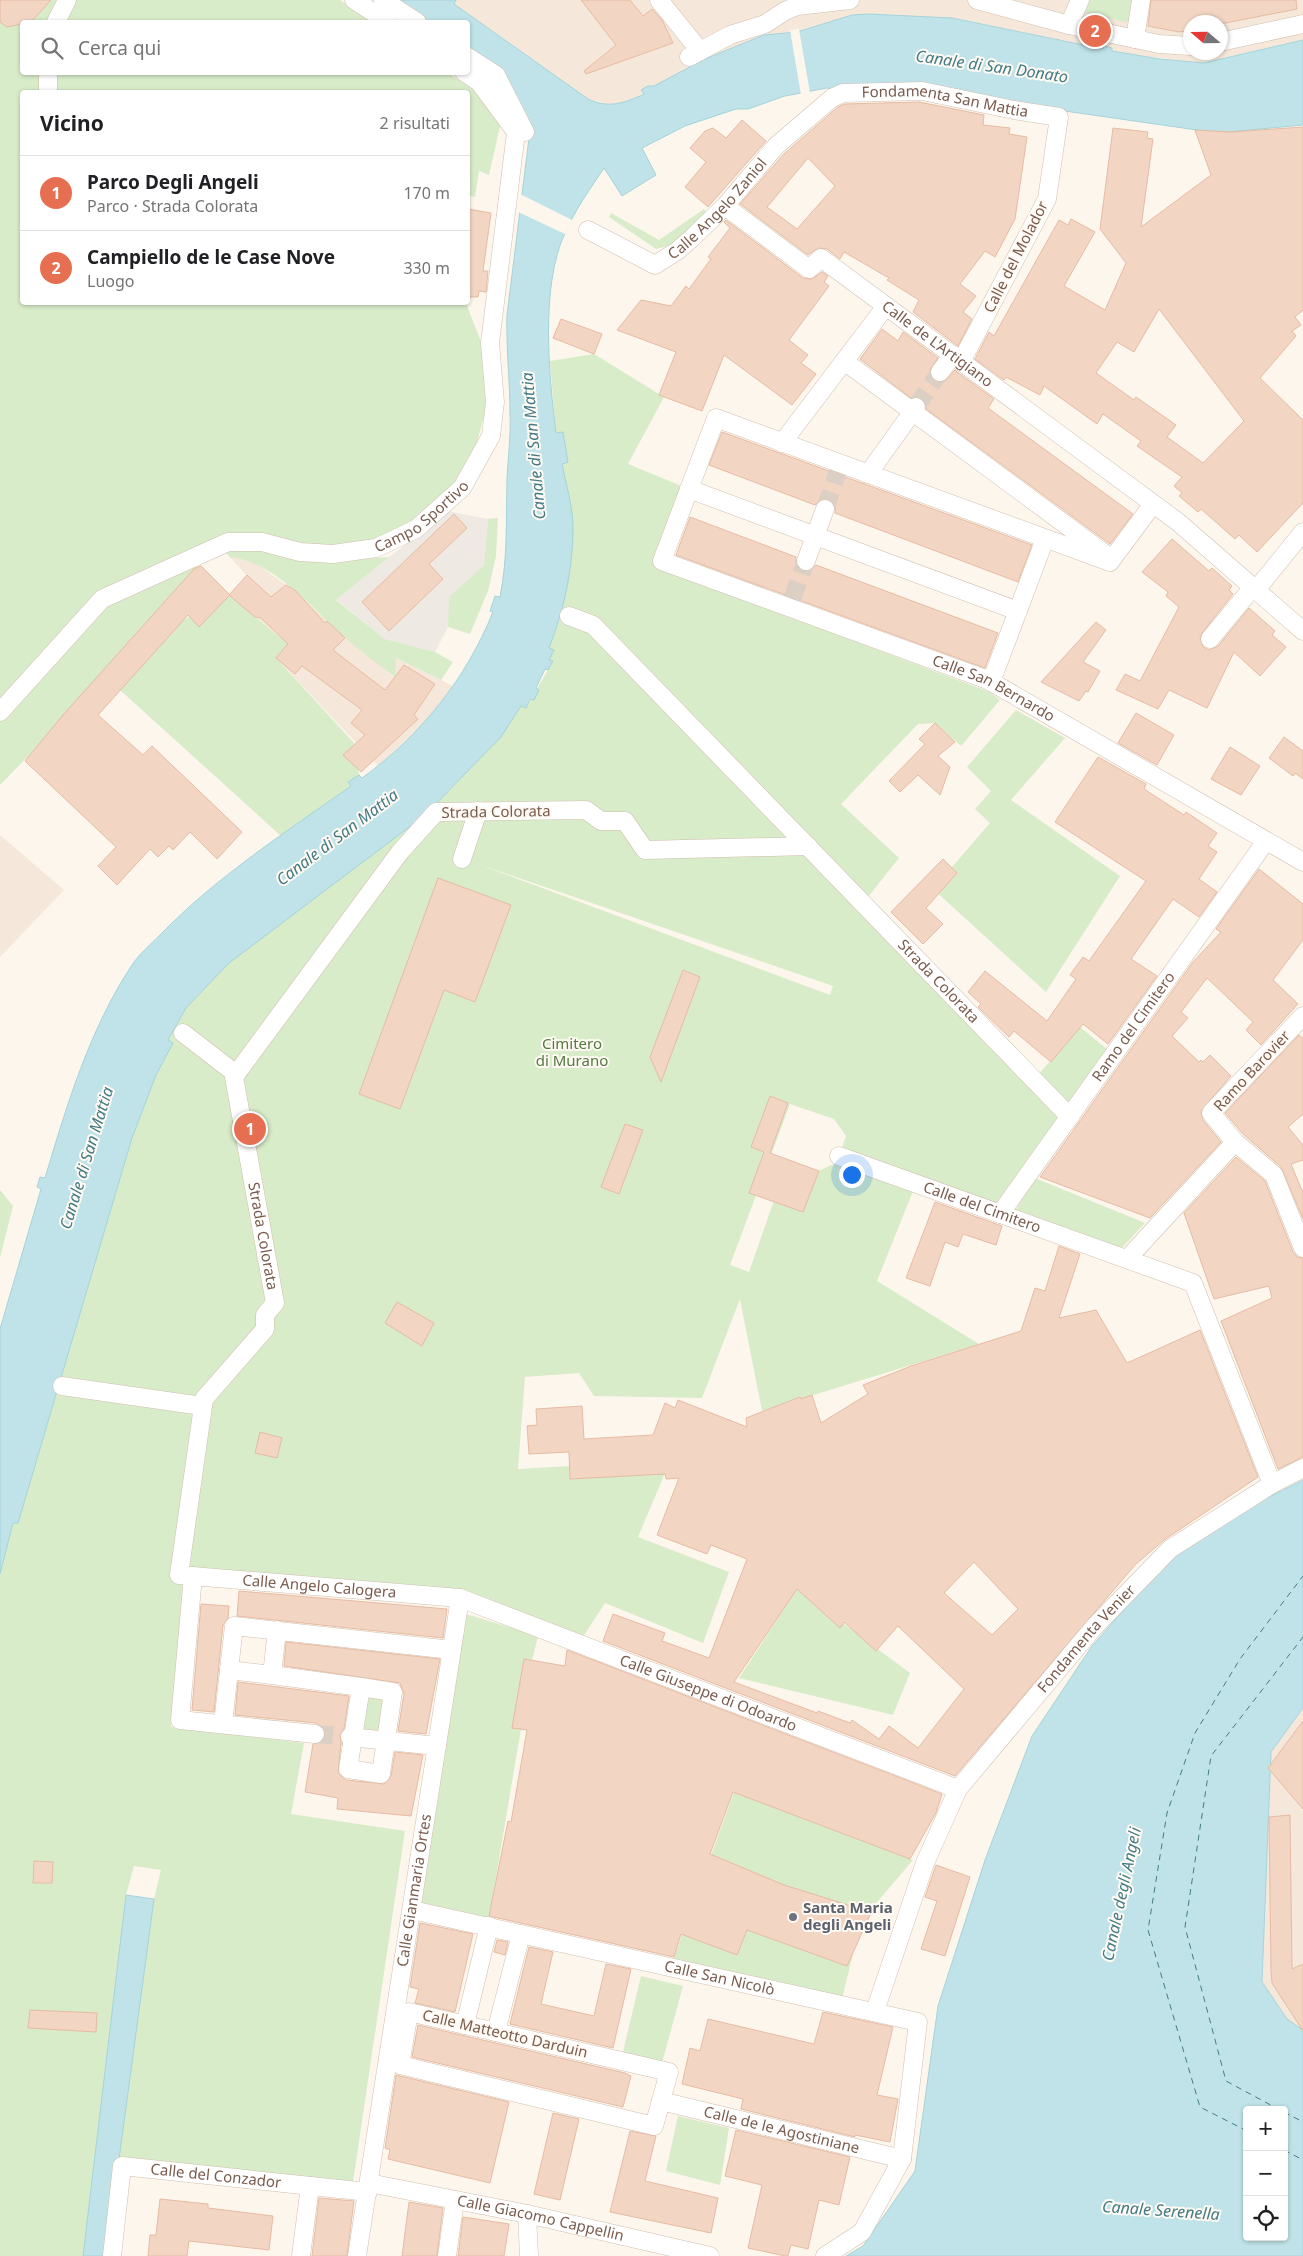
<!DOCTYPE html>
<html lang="it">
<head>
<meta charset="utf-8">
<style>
	:root { --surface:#fff; --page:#f2f2f2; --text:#202124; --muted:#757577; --line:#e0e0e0; --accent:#e76f51 }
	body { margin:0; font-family:"Noto Sans",sans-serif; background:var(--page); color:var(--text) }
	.controls { position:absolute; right:15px; bottom:15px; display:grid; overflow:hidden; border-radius:5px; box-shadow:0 1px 4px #0004 }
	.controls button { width:45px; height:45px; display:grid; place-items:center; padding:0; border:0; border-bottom:1px solid var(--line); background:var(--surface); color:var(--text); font:25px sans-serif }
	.compass { position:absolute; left:1183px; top:15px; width:45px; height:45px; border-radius:50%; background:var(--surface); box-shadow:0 1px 4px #0004; rotate:290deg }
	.you { position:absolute; left:851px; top:1174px; width:18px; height:18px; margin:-12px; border:4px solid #fff; border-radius:50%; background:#1a73e8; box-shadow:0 0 0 8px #1a73e833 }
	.badge { display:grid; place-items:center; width:32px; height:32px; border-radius:50%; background:var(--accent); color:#fff; font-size:16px; font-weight:700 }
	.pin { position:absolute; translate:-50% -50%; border:2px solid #fff; box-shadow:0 1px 5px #0006 }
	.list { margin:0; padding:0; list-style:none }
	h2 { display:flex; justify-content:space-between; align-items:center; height:65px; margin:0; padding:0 20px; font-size:21px }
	h2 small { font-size:16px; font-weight:400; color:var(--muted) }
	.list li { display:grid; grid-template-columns:32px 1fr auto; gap:15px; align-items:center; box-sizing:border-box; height:75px; padding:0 20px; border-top:1px solid var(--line) }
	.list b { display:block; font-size:19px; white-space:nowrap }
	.list p { margin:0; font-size:16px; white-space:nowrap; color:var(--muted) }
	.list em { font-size:16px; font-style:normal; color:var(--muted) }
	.icon { flex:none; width:28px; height:28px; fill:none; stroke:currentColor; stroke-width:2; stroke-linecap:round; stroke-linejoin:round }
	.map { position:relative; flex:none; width:1303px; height:2256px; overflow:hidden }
	.search { position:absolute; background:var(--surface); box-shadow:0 1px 4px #0004; left:20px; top:20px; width:450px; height:55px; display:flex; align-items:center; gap:12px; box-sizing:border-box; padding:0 18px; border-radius:5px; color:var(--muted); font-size:19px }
	.panel { position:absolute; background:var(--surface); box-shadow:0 1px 4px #0004; left:20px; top:90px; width:450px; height:215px; border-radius:5px }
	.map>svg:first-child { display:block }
</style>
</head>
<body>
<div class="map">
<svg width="1303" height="2256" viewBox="0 0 1303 2256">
	<rect width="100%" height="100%" fill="#fdf6ec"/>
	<!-- residential -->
	<path fill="#f5e8da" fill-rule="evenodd" d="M456,0H1303V40L1204,63L1135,55L1112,51V48L1103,49L952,18L869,14L852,15L799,32L764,35L705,59L626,102L611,105L588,99L454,4ZM1190,22H1220V52H1190Z
		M230,557L244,558L257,564L286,585L394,677L396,658L453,686L424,723L378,766L276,658L288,644L230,595L247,576Z
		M0,835L64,890L0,957Z
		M1303,1708V2030L1287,2019L1262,1982L1271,1752Z"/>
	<!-- industrial -->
	<path fill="#efe9e4" d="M448,511L488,519L484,565L450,597L448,627L435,652L385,639L336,599Z"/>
	<!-- green -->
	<path fill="#d8ecc9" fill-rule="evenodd" d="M0,0H340L374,22H22V72L448,73L473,89L501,122L489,175L479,171L475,197L468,195V92H22V302L466,303L483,347L488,402L475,449L451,489L414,521L363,546L334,549L271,539L249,533L233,534L91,601L0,701Z
		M1084,0H1137L1135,24L1079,12Z
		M704,209L707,213L672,245L656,249L609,217L611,213L659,240Z
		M594,354L664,397L628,464L689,489L658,568L990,692L1000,700L961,746L935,723L918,724L841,804L899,858L868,897L1038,1075L1080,1027L1114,1055L1000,1214L839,1156L846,1136L834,1119L790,1104L730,1265L749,1272L788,1160L818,1171L834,1164L913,1191L877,1281L979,1344L762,1411L740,1299L702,1398L594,1396L579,1373L525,1377L518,1469L570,1466L571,1479L665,1473L638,1537L729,1572L703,1643L605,1603L583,1637L518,1612L189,1569L192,1539L171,1727L304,1743L291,1814L405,1831L353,2182L118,2161L154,1899L161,1870L134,1866L126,1895L83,2256H0V1574L13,1522L18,1523L132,1138L156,1075L173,1043L168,1040L186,1008L229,963L294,913L501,737L521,706L526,708L553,661L549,660V648L562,613L573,526L562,464L568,462L562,432L556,434L550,361ZM478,864L833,986L830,995Z
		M498,518L496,556L488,591L470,634L448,627L449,597L484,565L488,519Z
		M256,549L324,562L389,557L336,600L385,639L435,652L453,662L441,680L396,658L395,677C378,664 360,651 344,637C313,609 273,561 230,557L224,551Z
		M199,564L41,743L0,785V717L109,604Z
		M229,595L288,644L276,658L355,744L359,775L348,782L351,786L281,836L120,690L182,621Z
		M1016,710L1065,738L1011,800L1120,876L1046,992L933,889L990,823L975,809L991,791L967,767Z
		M1035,1178L1145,1223L1121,1249L1014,1213Z
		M0,1190L13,1206L0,1258Z
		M797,1589L910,1673L893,1715L739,1678Z
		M466,1614L538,1636L532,1660L524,1659L521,1729L489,1918L419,1902Z
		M362,1692L390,1696L384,1737L357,1733Z
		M734,1792L913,1860L861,1921L842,1999L673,1960Z
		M641,1976L683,1986L662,2063L623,2052Z
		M678,2116L729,2128L720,2185L666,2171Z"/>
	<!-- water -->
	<path fill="#bfe3e8" stroke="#a5d3da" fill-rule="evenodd" d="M390,0H456L454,4L588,99C609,109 624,103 644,94L641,90L648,86H654L705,59L764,35L797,32L852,15L869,14L952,18L1103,49L1104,46L1112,48V51L1160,59L1204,63L1303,40V125L1218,133L1023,105L827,88L785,96L748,109H736L685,126L642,148L656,175L622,196L604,168C590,189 575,210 565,233C540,287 549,376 556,433L563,432L568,462L562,464C566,484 573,507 573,528C573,569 564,610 549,648L554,650L549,660L553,661L548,670L545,669L536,688L539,690L534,700L530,699L526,708L521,706L501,737L424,816L229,963L186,1008L168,1040L173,1043L156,1075L132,1138L18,1523H13L0,1574V1329L41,1189L37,1187L40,1177L45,1178C67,1105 89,1030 132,965C139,954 151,944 160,935C216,877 286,832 351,786L348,782L359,775L362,778C420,736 466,679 493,612L490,611L495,596L500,597C508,557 506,520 507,479C508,458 511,436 510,414C510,381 506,348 507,315L530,130L468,52V22H424Z
		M1303,1480V1708L1271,1752L1262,1982L1287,2019L1303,2030V2256H846L863,2246L915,2171L938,2006L985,1860L1032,1736L1092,1646L1168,1560L1255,1504ZM1247,2110H1284V2237H1247Z
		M126,1895L154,1899L106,2256H83Z"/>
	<!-- pier -->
	<path fill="#fdf6ec" d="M799,29L810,93L801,95L790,30Z
		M520,194L572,220L565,234L516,211Z"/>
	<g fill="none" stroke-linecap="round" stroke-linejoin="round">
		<!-- ferry -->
		<path stroke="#437c86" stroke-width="1" stroke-dasharray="6 5" stroke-linecap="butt" d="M1280,2110L1226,2081L1185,1927L1211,1756L1303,1637
			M1284,2112L1303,2122
			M1247,2131L1200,2107L1148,1930L1167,1813L1195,1733L1240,1659L1303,1576
			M1284,2150L1303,2160"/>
	</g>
	<!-- building -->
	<path fill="#f3d5c3" stroke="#e6bba3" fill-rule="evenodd" d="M0,0H51L31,22L7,27L0,22Z
		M581,0H630L643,16L652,9L662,20L673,43L586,74L584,71L616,45Z
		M1151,0H1296L1297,9L1220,24L1190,22V30L1179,32L1148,26Z
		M919,102L984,115L983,125L1010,128L1009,134L1027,137L1015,219L995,257L985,251L960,284L976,296L963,312L972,319L958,346L913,312L919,300L887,280L889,278L844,252L840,259L827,249L818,248L808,255L740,204L784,154L838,107L845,104ZM808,158L835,186L797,229L767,207Z
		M742,120L766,141L708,207L685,187L706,162L690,148L705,131L713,128L726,138Z
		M1303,127V310L1295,317L1301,325L1292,331L1296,336L1260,378L1303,420V503L1257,552L1239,535L1235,539L1201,509L1198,512L1179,496L1182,493L1174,486L1182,477L1137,446L1141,441L1103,414L1097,424L1044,386L1040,395L1006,377L1004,380L975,359L989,332L994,336L1059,220L1068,225L1071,219L1095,232L1064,286L1105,310L1126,263L1100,229L1113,128L1148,132L1147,138L1153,139L1141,227L1211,175L1195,130L1231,132ZM1159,309L1244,421L1203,463L1167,437L1176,425L1136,397L1134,400L1096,373L1117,342L1134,352Z
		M468,209L491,213L483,271H488L486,292L479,291L478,297H468Z
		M726,220L803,278L812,279L822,272L828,276L824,282L829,286L789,340L808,355L801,363L816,374L792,405L724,355L702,411L659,395L676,352L617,330L641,300L671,306L686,286L689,289L711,259L708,257L730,228L724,222Z
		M561,319L602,334L594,354L553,338Z
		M882,329L898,341L903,332L938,358L930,370L933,380L944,382L955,370L957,372L994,399L988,408L1133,514L1110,544L926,409L923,399L911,398L860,359Z
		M722,432L1032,545L1018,582L835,513V507L829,499H823L815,505L709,465Z
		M454,514L467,528L429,564L443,579L389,631L362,602Z
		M690,517L796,557V563L802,571H808L816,565L998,633L985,668L676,555Z
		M1172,539L1209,571L1212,568L1232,586L1229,590L1233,594L1202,633L1200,638L1203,647L1209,650L1218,646L1249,608L1275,631L1272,635L1286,647L1260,676L1234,652L1207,708L1169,690L1158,709L1116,690L1125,674L1140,681L1179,607L1166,596L1168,592L1142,572Z
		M201,566L230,595L199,627L188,615L98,715L143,755L152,746L242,832L217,859L190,832L173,850L169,846L158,857L150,849L117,885L98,866L116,847L25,761L63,715L194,569Z
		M247,575L271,597L286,585L295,590L325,623L327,621L345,638L333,650L385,690L404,665L435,684L414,715L418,719L361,772L343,755L365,735L351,723L362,710L302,666L295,674L276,658L288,644L261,618L255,617L229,595Z
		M1096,622L1106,630L1083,662L1100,671L1088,692L1086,691L1079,701L1041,682Z
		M1136,713L1174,735L1157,765L1118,743Z
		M935,723L955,742L938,756L950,767L940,795L918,775L900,792L889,781L925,744L919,739Z
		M1284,737L1303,751V779L1295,773L1293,776L1269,758Z
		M1230,747L1260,766L1241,795L1211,779Z
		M1098,757L1146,784L1144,789L1184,815L1186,812L1217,833L1208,846L1217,852L1199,879L1217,892L1199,917L1173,899L1131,959L1157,976L1108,1044L1083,1024L1051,1062L1014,1031L1009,1037L978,1007L981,1004L968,992L985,971L1047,1021L1076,979L1070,975L1083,957L1089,961L1146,881L1055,822Z
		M943,859L957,873L926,908L943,924L923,944L891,912Z
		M1259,869L1303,904V940L1273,980L1298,1004L1261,1045L1246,1030L1253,1022L1207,978L1181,1012L1188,1018L1172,1036L1199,1062L1201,1060L1203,1062L1210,1055L1231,1076L1201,1111L1203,1120L1221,1142L1150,1218L1040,1177L1193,962L1221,932L1216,929Z
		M438,878L511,905L475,1002L444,990L400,1109L359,1094Z
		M683,970L700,977L661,1082L650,1057Z
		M1299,1035L1303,1038V1114L1288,1127L1303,1145V1160L1291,1164L1303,1193V1219L1281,1167L1243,1134L1225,1113Z
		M770,1096L788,1103L770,1153L819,1171L803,1212L749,1193L764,1152L751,1147Z
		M625,1124L643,1130L619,1194L601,1187Z
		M1236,1157L1265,1181L1293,1252L1297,1257L1303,1258V1457L1278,1469L1221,1321L1272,1298L1269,1286L1214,1299L1184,1213Z
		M935,1202L1002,1226L996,1245L963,1234L958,1247L945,1242L930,1286L906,1278Z
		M1059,1246L1080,1254L1059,1318L1096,1310L1127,1363L1200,1330L1258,1477L1164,1540L1135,1565L955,1776L603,1641L613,1614L665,1633L662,1641L709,1658L747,1559L711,1545L707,1554L657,1535L679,1478L666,1479L665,1474L570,1479L569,1452L529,1454L527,1426L537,1425L536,1409L582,1406L584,1439L653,1435L665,1403L675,1408L678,1400L747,1427L746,1418L800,1397L801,1399L812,1395L821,1423L868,1394L863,1385L911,1366L1021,1331L1035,1288L1045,1291ZM974,1562L1018,1609L992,1635L944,1593ZM797,1589L840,1628L844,1622L876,1651L898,1626L964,1689L918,1748L889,1726L879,1739L852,1720L850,1723L818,1711L817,1713L734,1682Z
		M397,1302L434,1323L422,1346L385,1323Z
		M260,1432L282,1438L277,1458L255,1453Z
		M239,1591L447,1609L443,1638L237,1616Z
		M201,1604L229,1606L228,1618L223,1625L214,1712L192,1710Z
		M286,1642L440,1659L426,1734L398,1731L404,1694L400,1683L284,1666Z
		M567,1650L942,1794L936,1813L910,1859L733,1792L710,1854L784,1885L845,1904L870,1915L847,1966L747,1930L737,1955L681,1934L674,1957L489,1916L508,1821L511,1822L527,1730L512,1728L524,1659L565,1666Z
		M238,1682L349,1696L344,1729L340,1735L341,1743L338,1773L346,1780L384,1784L391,1776L395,1752L423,1755L411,1816L337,1809L338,1798L305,1792L313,1744L323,1741L324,1729L316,1723L235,1715Z
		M1303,1721V1809L1268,1768Z
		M1290,1815L1292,1969L1303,1964V2031L1272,1983L1271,1971L1269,1817Z
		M34,1861L53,1862L52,1883H33Z
		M936,1865L970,1877L945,1956L921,1949L937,1901L925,1897Z
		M420,1923L473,1934L455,2012L415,2003L419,1989L410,1987Z
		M497,1940L508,1942L505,1955L494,1952Z
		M529,1947L553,1952L541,2004L594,2016L606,1964L631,1969L613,2048L510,2024Z
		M30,2010L97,2013L96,2032L28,2028Z
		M823,2012L893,2027L877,2095L898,2099L890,2142L855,2135V2137L741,2109L743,2099L682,2084L690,2048L700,2051L708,2019L814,2044Z
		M418,2025L625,2073L631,2076L623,2107L412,2057Z
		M396,2075L509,2102L490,2183L388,2159L390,2150L385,2148Z
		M553,2113L579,2119L560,2200L534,2194Z
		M736,2130L850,2157L839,2205L819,2200L808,2249L791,2245L788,2256H785L748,2248L762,2185L725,2176Z
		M630,2131L656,2136L645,2181L718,2198L711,2233L610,2212Z
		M319,2198L354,2201L347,2256H312Z
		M160,2199L208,2204V2208L273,2216L269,2250L189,2241L187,2256H148L150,2235H156Z
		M409,2202L443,2208L437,2256H402Z
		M463,2217L509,2224L504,2256H458Z"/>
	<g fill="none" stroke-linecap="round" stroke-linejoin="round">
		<!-- pedestrian-tunnel -->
		<path stroke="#dcd0c4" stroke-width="18" stroke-dasharray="18 9" stroke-linecap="butt" d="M916,407L940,372
			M825,509L839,469
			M792,599L806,561
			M315,1734L350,1737"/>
		<!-- pedestrian casing -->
		<g stroke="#d1beb0" stroke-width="19">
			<g id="pedestrian">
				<path d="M354,0L388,22"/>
				<path d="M383,0L417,22"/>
				<path d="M659,0L700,51"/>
				<path d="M977,0L1069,25L1159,44L1190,46"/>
				<path d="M56,22L67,0"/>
				<path d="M1069,25L1080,0"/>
				<path d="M1135,39L1141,0"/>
				<path d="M1220,42L1303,24"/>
				<path d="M468,57L496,75L525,132"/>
				<path d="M689,57L730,35L765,24L785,11L797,6L850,0"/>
				<path d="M48,72V92"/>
				<path id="s1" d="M725,206L809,269L821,258L1178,522L1303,631"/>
				<path id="s2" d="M588,230L655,265L677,251L692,238L725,206L776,146L832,98L843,93L922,91L1014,110L1059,117L1047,199L961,362"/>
				<path d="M844,361L1108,556"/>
				<path d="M940,372L953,355"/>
				<path d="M782,443L886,306"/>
				<path d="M868,474L916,407"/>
				<path d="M689,489L1018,611"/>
				<path id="s3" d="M1153,504L1110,562L716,418L662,561L988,680L1303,862"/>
				<path d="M806,561L825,509"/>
				<path d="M1256,590L1303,532"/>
				<path id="s4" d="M569,616L593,625L1070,1117"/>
				<path d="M1210,639L1253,587"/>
				<path d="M991,682L1045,539"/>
				<path id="s5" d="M0,712L102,599L228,542H262L300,552L333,554L376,548L416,529L462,488L491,436L495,402L490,343L516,132L479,82L464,72"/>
				<path id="s6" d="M808,846L645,850L625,821H601L586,810L436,812L400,852L234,1077L275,1303L265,1315V1329L204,1399L179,1575L460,1598L958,1789"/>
				<path d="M462,859L478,811"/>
				<path d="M1303,1016L1211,1113L1235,1142L1274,1175L1303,1248"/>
				<path d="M183,1033L236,1074"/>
				<path id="s7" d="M839,1156L1193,1283L1272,1484"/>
				<path id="s8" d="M1000,1214L1266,841"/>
				<path d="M1127,1259L1235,1142"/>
				<path d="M62,1386L202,1406"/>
				<path d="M193,1576L180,1720L315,1734"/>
				<path d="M277,1630L272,1675L229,1670L234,1626L452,1650"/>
				<path d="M272,1675L361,1687"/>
				<path d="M361,1687L393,1692L381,1774L348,1769Z"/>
				<path d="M223,1724L229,1670"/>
				<path d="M350,1737L437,1746"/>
				<path id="s9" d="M412,1910L918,2022L902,2159L862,2232L825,2256"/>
				<path id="s10" d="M875,2011L925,1863L958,1789L1095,1626L1170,1549L1272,1484L1303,1468"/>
				<path d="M409,2012L669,2072L654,2126L400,2065Z"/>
				<path d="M465,2025L489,1926"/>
				<path d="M496,2032L521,1934"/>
				<path id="s11" d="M661,2101L902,2159"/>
				<path id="s12" d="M369,2183L527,2214L710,2256"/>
				<path d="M527,2214L529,2256"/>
				<path id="s13" d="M112,2256L122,2166L368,2192"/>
				<path d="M301,2256L310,2186"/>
				<path id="s14" d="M357,2256L460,1598"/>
				<path d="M447,2256L455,2200"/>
			</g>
		</g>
		<!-- pedestrian -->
		<use href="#pedestrian" stroke="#fff" stroke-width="18"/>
	</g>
	<!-- markers -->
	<circle fill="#6b7280" stroke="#fffaf3" stroke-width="2" cx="793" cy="1917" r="5"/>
	<g text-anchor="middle" stroke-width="4" stroke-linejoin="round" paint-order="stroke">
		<!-- street labels -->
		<g font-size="15" fill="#7a5c4d" stroke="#fffaf3">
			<text dy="5" stroke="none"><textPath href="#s2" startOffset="435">Fondamenta San Mattia</textPath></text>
			<text dy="5" stroke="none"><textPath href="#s2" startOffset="160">Calle Angelo Zaniol</textPath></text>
			<text transform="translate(1016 257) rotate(-63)" y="5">Calle del Molador</text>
			<text dy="5" stroke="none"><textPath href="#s1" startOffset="266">Calle de L'Artigiano</textPath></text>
			<text dy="5" stroke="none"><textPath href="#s5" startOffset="496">Campo Sportivo</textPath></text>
			<text dy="5" stroke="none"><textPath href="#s3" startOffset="1000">Calle San Bernardo</textPath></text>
			<text transform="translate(496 812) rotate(-1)" y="5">Strada Colorata</text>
			<text dy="5" stroke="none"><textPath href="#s4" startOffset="522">Strada Colorata</textPath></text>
			<text dy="5" stroke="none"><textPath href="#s8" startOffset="230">Ramo del Cimitero</textPath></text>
			<text transform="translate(1252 1071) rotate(-47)" y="5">Ramo Barovier</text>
			<text dy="5" stroke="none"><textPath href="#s7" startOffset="152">Calle del Cimitero</textPath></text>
			<text dy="5" stroke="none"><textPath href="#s6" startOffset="886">Strada Colorata</textPath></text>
			<text dy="5" stroke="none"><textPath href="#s6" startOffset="1395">Calle Angelo Calogera</textPath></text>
			<text dy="5" stroke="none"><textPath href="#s10" startOffset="435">Fondamenta Venier</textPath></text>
			<text dy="5" stroke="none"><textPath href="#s6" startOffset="1802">Calle Giuseppe di Odoardo</textPath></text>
			<text dy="5" stroke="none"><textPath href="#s14" startOffset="370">Calle Gianmaria Ortes</textPath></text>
			<text dy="5" stroke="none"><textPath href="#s9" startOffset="315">Calle San Nicolò</textPath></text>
			<text transform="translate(505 2034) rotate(13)" y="5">Calle Matteotto Darduin</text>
			<text dy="5" stroke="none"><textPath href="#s11" startOffset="124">Calle de le Agostiniane</textPath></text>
			<text dy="5" stroke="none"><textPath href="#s13" startOffset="185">Calle del Conzador</textPath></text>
			<text dy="5" stroke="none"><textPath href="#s12" startOffset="175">Calle Giacomo Cappellin</textPath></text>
		</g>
		<!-- park labels -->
		<g font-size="15" fill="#537a41" stroke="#fffaf3">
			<text x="572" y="1049">Cimitero<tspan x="572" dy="17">di Murano</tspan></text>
		</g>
		<!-- worship labels -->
		<g font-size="15" font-weight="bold" fill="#5b616d" stroke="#fffaf3" text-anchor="start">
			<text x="803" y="1913">Santa Maria<tspan x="803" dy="17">degli Angeli</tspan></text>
		</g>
		<!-- water labels -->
		<g font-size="16" font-style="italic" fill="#437c86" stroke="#fffaf3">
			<text transform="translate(992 66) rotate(8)" y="6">Canale di San Donato</text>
			<text transform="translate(533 446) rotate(-95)" y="6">Canale di San Mattia</text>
			<text transform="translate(337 837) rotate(-37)" y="6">Canale di San Mattia</text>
			<text transform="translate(86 1158) rotate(-73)" y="6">Canale di San Mattia</text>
			<text transform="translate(1121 1894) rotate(-78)" y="6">Canale degli Angeli</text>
			<text transform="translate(1161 2210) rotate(4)" y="6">Canale Serenella</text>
		</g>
	</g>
</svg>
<div class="controls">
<button>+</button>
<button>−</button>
<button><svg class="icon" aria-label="locate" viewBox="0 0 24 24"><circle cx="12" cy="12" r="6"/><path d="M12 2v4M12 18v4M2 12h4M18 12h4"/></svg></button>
</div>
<svg class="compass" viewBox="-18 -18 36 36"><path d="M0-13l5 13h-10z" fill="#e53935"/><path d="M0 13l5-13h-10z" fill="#757577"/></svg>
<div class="you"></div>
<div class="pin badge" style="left:250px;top:1129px">1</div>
<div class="pin badge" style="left:1095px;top:31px">2</div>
<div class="search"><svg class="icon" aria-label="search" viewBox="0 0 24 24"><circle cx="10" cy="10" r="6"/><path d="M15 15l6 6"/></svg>Cerca qui</div>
<section class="panel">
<h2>Vicino<small>2 risultati</small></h2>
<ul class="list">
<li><span class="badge">1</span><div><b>Parco Degli Angeli</b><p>Parco · Strada Colorata</p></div><em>170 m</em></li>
<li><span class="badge">2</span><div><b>Campiello de le Case Nove</b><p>Luogo</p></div><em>330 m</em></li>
</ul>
</section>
</div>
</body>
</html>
